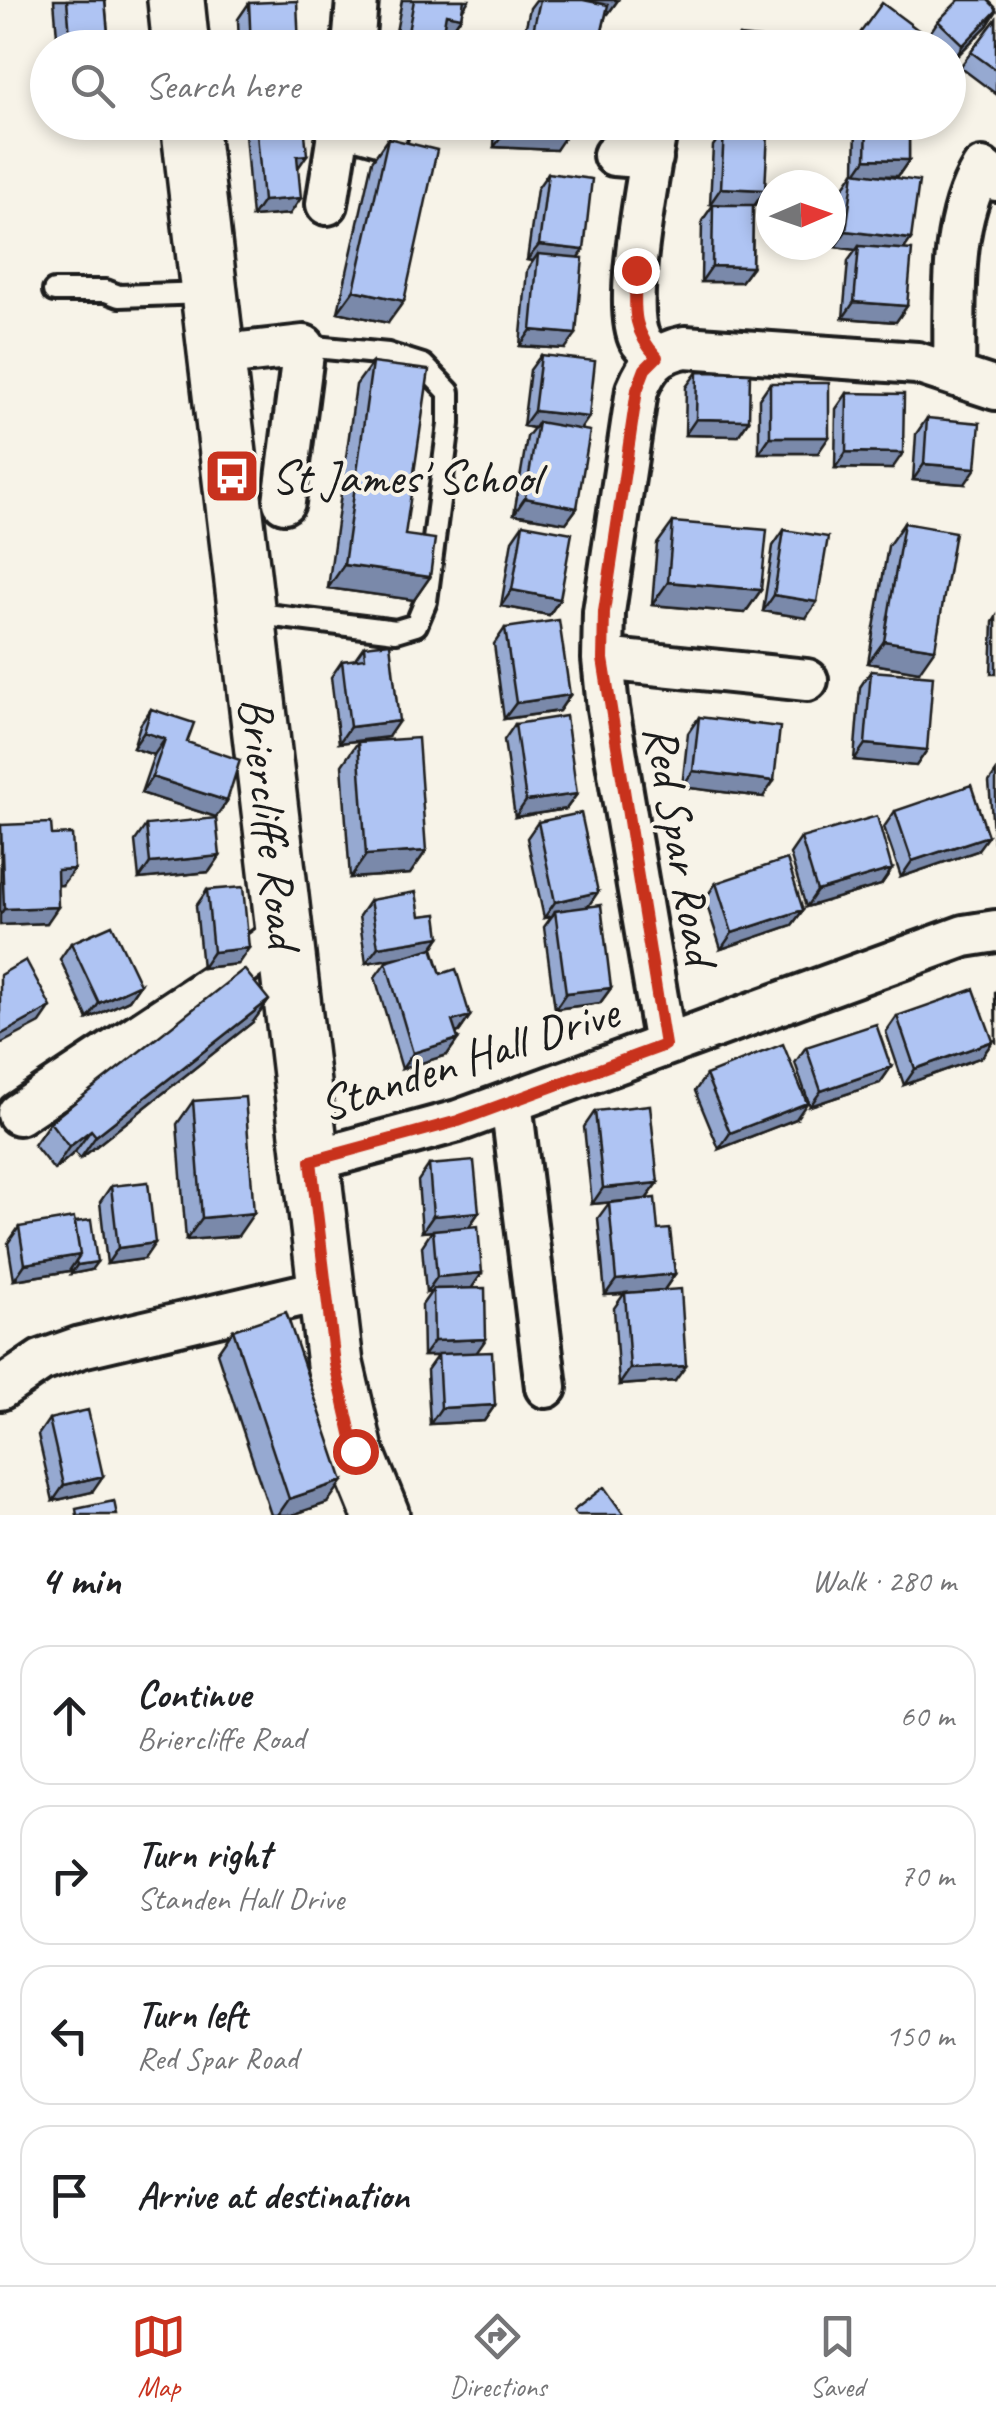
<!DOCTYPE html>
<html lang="en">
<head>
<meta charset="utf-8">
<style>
	:root { --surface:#fff; --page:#f2f2f2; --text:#202124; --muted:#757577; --line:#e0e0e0; --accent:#c8321e }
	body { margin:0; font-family:Caveat,sans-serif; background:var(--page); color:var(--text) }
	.compass { position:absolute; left:756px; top:170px; width:90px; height:90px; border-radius:50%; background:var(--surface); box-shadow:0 5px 15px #0003; rotate:88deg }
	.stop { position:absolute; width:30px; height:30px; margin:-22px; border:8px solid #c8321e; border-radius:50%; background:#fff }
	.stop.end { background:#c8321e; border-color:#fff; box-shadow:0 2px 10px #0008 }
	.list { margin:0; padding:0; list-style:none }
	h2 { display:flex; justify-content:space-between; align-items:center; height:130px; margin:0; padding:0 40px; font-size:42px }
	h2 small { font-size:32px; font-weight:400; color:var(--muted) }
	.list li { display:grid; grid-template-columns:65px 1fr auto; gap:30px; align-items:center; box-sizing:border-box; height:140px; margin:0 20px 20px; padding:0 20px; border:2px solid var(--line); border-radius:30px }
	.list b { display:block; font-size:38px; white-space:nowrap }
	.list p { margin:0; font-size:32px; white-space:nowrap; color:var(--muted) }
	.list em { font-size:32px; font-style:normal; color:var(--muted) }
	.icon { flex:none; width:55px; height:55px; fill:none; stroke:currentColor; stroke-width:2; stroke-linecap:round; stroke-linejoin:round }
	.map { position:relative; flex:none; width:996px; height:1515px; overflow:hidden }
	.search { position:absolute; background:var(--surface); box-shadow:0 5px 15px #0003; left:30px; right:30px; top:30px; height:110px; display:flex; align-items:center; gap:25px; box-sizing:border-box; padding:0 35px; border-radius:55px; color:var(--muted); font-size:38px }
	.sheet { height:770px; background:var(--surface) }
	nav { display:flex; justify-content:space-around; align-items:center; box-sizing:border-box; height:140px; border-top:2px solid var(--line); background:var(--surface); font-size:28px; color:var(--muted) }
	nav a { display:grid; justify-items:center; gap:5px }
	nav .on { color:var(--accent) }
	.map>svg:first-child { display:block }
</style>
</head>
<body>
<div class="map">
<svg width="996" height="1515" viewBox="0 0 996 1515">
	<rect width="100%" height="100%" fill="#f7f3e8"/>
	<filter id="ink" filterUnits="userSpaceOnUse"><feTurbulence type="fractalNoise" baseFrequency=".01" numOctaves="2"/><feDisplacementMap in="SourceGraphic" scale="20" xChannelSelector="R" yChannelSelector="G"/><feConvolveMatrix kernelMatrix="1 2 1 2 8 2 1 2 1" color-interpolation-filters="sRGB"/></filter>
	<g filter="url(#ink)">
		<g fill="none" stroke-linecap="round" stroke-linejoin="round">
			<!-- lane casing -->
			<g stroke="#1c1c1c" stroke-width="28">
				<path id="lane" d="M54,291H106L119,296L205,293
					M250,613L396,631L416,625L426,601L449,424V392L423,365L388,354L304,346"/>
			</g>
			<!-- street casing -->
			<g stroke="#1c1c1c" stroke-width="48">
				<path id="street" d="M353,48L357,0
					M340,123L386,136
					M614,155L652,158
					M327,204L340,122
					M214,356L304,346L284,502
					M657,357C652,352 643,346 640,340C621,305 651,167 657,122
					M954,374C956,308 947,228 982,169L996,180
					M603,659L807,680
					M665,1045L608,708L603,659L604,612L637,390C647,365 658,352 685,347L917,363L996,389
					M511,1102L546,1387
					M18,1114L231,973L285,933
					M311,1161L458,1121L964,936L996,931
					M0,1389L41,1361L81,1347L328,1289"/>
			</g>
			<!-- secondary casing -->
			<g stroke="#1c1c1c" stroke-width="62">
				<g id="secondary">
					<path d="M176,0L181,48"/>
					<path id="s1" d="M189,122L335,1364L355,1451L381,1515"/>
				</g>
			</g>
			<!-- lane -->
			<use href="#lane" stroke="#f7f3e8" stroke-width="20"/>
			<!-- street -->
			<use href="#street" stroke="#f7f3e8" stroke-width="40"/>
			<!-- secondary -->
			<use href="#secondary" stroke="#f7f3e8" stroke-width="55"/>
		</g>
		<!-- wall -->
		<path fill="#96a9d1" stroke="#1c1c1c" stroke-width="2.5" d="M54,0H105L109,46L107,48H58Z
			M402,0H469L462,11L461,17L445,40L442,39L440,48H393Z
			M536,0H618L608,14H606L599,44L597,48H521L530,8Z
			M249,3L299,48H239L238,19Z
			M996,12L987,26L952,61L948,58V48H938L927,37L938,21Z
			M996,19V94L960,67Z
			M739,36L781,48H730Z
			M244,122H304L290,214L252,217Z
			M495,122H567L556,150L494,147Z
			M856,122H909V160L898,176H878L904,249L907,306L896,322L843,318L848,261L856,250L835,247L843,188L854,172L855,173Z
			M724,130L765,190L753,206L752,267L741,282H701L702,221L713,205H738L710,204L713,146Z
			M388,138V323L338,312L372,161Z
			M548,173L584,250L578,258L565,349L520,346L527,270L533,261L527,260L537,189Z
			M541,355L580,429L577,508L566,523L514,514L527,437L534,428L523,426L530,370Z
			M372,363L405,535L430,577L414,600L328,588L356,385Z
			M697,372L749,420L738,436L685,435L686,387Z
			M770,383L818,453H759V399Z
			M847,393L892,469L835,468L836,409Z
			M927,418L965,484L913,480L916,434Z
			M673,522L761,590L745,613L652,605L657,544Z
			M904,523L919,672L868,663L888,546Z
			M523,524L560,599L549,615L501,606L512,540Z
			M784,530L806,618L763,611L773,546Z
			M996,617V674H991L993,622Z
			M505,628L570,695L559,711L504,719L494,644Z
			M364,646L388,737L339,743L331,677L342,661L354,660Z
			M871,671L927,750L916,766L854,760L860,687Z
			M151,709L187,742L227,801L216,817L141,793L154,755L133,748L140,725Z
			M699,717L763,797L682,787L688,733Z
			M515,724L577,794L566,809L515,817L504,740Z
			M358,742L426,851L410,874L350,878L342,765Z
			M996,772V842H994L989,782Z
			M895,811L977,851L901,877L884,827Z
			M538,822L588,907L611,988L600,1003L555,1009L544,927L552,916L544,918L527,838Z
			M1,825L52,835L62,885H58L47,923L0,925Z
			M146,825L220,856L209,872L139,879L135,841Z
			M801,838L892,869L881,885L806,907L790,854Z
			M716,883L803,910L792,925L721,949L705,899Z
			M207,890L238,964L202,968L196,906Z
			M370,900L420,916L440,937L433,948L441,974L470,1016L459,1032L456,1033L458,1039L447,1055L402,1069L375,977L386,962L401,957L366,963L359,916Z
			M71,943L140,984L129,1000L88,1019L60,959Z
			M996,991V1044L995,992Z
			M269,1000L253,1022L80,1159L75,1152L54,1170L34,1145L50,1122Z
			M897,1016L993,1041L982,1057L904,1085L886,1032Z
			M806,1047L891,1067L880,1083L810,1106L795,1063Z
			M706,1075L796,1119L719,1149L695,1091Z
			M193,1101L238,1236L186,1240L177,1124Z
			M595,1111L658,1183L646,1199L592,1204L584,1127Z
			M429,1165L479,1212L469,1227L476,1353L495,1405L484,1421L430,1424L427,1370L437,1356H423L422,1305L431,1292L426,1293L422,1246L432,1231L422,1232L418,1181Z
			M111,1186L144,1259L107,1264L100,1202Z
			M609,1203L658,1230L675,1274L664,1290L675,1381L619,1385L614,1308L624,1294L605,1295L598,1218Z
			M19,1227L91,1270L71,1274V1269L69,1271L14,1280L8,1243Z
			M233,1330L327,1503L292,1515H271L217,1353Z
			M49,1419L92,1492L53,1501L38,1435Z"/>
		<!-- shaded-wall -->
		<path fill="#7a89aa" stroke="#1c1c1c" stroke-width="2.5" d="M548,0H618L608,14L546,3Z
			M996,11L987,26L952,61L963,45Z
			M446,14L461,17L445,40L430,37Z
			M533,31L599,44L597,48H527L525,43Z
			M735,122H766L764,125Z
			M505,132L567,134L556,150L494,147Z
			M307,155L296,171L297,156Z
			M866,159L909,160L898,176L855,175Z
			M721,188L765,190L754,206L710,204Z
			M301,198L290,214L252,217L263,201Z
			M846,231L911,239L900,255L859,246L856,250L835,247Z
			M539,245L584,250L573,266L538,254L533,261L527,260Z
			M712,266L752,267L741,282H701Z
			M354,290L404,301L388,323L338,312Z
			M854,302L907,306L896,322L843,318Z
			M531,330L576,334L565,349L520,346Z
			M534,411L589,417L578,433L538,422L534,428L523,426Z
			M696,419L749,420L738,436L685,435Z
			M770,437H829L818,453H759Z
			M846,452L903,453L892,469L835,468Z
			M924,464L976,468L965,484L913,480Z
			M525,498L577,508L566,523L514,514Z
			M344,565L430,577L414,600L328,588Z
			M668,582L761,590L745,613L652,605Z
			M512,590L560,599L549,615L501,606Z
			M774,595L817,602L806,618L763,611Z
			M884,641L935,649L919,672L868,663Z
			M570,695L559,711L504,719L516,703Z
			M399,721L388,737L339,743L350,727Z
			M144,732L165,739L154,755L133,748Z
			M865,744L927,750L916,766L854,760Z
			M693,771L774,781L763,797L682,787Z
			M152,777L227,801L216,817L141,793Z
			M577,794L566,809L515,817L526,801Z
			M988,836L977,851L901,877L912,861Z
			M426,851L410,874L350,878L366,855Z
			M220,856L209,872L139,879L150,863Z
			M74,869L62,885L46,886L57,870Z
			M892,869L881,885L806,907L817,891Z
			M598,892L587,908L555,911L552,916L544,918L555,902Z
			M58,907L47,923L0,925V915L4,909Z
			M803,910L792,925L721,949L732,933Z
			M440,937L429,952L366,963L378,947Z
			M249,948L238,964L202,968L213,952Z
			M140,984L129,1000L88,1019L99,1003Z
			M611,988L600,1003L555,1009L566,993Z
			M269,1000L253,1022L80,1159L96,1136Z
			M51,1007L40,1023L0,1044V1035Z
			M470,1016L459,1032L441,1037L452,1021Z
			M458,1039L447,1055L402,1069L413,1053Z
			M993,1041L982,1057L904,1085L915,1069Z
			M891,1067L880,1083L810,1106L821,1091Z
			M807,1103L796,1119L719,1149L730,1133Z
			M91,1130L75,1152L54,1170L69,1147Z
			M658,1183L646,1199L592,1204L603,1188Z
			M479,1212L468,1228L422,1232L433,1216Z
			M254,1213L238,1236L186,1240L202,1218Z
			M155,1243L144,1259L107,1264L118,1248Z
			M80,1255L69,1271L14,1280L25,1264Z
			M97,1262L91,1270L71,1274L77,1265Z
			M482,1273L471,1289H433L431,1292L426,1293L437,1277Z
			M675,1274L664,1290L605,1295L616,1280Z
			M486,1339L475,1355L423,1356L434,1341Z
			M686,1366L675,1381L619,1385L630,1369Z
			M495,1405L484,1421L430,1424L441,1408Z
			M103,1476L92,1492L53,1501L64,1485Z
			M343,1481L327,1503L292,1515H278L289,1499Z"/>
		<!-- building -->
		<path fill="#afc4f3" stroke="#1c1c1c" stroke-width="2.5" d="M67,0H105L109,46L71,48Z
			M414,0H464L461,17L446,14L440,48H405Z
			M540,0H583L608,5L599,44L533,31Z
			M959,0H988L996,8V11L963,45L938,21Z
			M297,1L299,48H251L249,3Z
			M882,3L921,32L909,48H851L850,47Z
			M996,19V70L971,52Z
			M739,36L781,40V48H737Z
			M525,42L586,46V48H524Z
			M256,122H304L307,155L297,156L301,198L263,201Z
			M505,122H567V134L505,132Z
			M867,122H909V160L866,159Z
			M724,130L768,132L765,190L721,188Z
			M388,138L437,150L404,301L354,290Z
			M854,172L919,181L911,239L846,231Z
			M548,173L592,179L584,250L539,245Z
			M713,205H753L752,267L712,266Z
			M859,246L912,250L907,306L854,302Z
			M538,254L583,258L576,334L531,330Z
			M541,355L595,361L589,417L534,411Z
			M372,363L429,370L405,535L435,539L430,577L344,565Z
			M697,372L750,373L749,420L696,419Z
			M770,383H829V437H770Z
			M847,393L904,394L903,453L846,452Z
			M927,418L980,423L976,468L924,464Z
			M538,422L590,431L577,508L525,498Z
			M673,522L767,530L761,590L668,582Z
			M904,523L955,532L935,649L884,641Z
			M523,524L572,533L560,599L512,590Z
			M784,530L828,537L817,602L774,595Z
			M559,620L570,695L516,703L505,628Z
			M390,643L399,721L350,727L342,661L365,658L364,646Z
			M871,671L933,676L927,750L865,744Z
			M151,709L194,723L187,742L240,760L227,801L152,777L165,739L144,732Z
			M566,716L577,794L526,801L515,724Z
			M699,717L780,727L774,781L693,771Z
			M418,738L426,851L366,855L358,742Z
			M971,785L988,836L912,861L895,811Z
			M581,813L598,892L555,902L538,822Z
			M877,816L892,869L817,891L801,838Z
			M216,818L220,856L150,863L146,825Z
			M51,823L52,835L72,834L74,869L57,870L58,907L4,909L1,825Z
			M787,859L803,910L732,933L716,883Z
			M243,887L249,948L213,952L207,890Z
			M416,892L420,916L437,914L440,937L378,947L370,900Z
			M601,905L611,988L566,993L555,911Z
			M112,925L140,984L99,1003L71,943Z
			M432,948L441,974L456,969L470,1016L452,1021L458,1039L413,1053L386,962Z
			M26,960L51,1007L0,1035V975Z
			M244,969L269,1000L96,1136L91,1130L69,1147L50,1122Z
			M974,989L993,1041L915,1069L897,1016Z
			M876,1024L891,1067L821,1091L806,1047Z
			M783,1044L807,1103L730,1133L706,1075Z
			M245,1097L254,1213L202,1218L193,1101Z
			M650,1105L658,1183L603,1188L595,1111Z
			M474,1161L479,1212L433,1216L429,1165Z
			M148,1182L155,1243L118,1248L111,1186Z
			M655,1198L658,1230L670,1229L675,1274L616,1280L609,1203Z
			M74,1218L80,1255L25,1264L19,1227Z
			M91,1220L97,1262L77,1265L76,1261L80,1255L75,1222Z
			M478,1226L482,1273L437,1277L433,1230Z
			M485,1288L486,1339L434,1341L433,1289Z
			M681,1289L686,1366L630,1369L625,1293Z
			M286,1312L343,1481L289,1499L233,1330Z
			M492,1352L495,1405L441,1408L438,1354Z
			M88,1410L103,1476L64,1485L49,1419Z
			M604,1487L624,1515H576L573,1511Z
			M114,1501L117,1515H77L76,1509Z"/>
	</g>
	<g fill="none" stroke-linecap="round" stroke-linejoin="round" filter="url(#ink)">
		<!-- route -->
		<path stroke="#c8321e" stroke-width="12" d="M355,1451L335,1364L311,1161L458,1121L665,1045L603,659L604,612L637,390L645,369L657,357C630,329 635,306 636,270"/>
	</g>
	<!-- icons -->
	<defs>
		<g id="bus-square" transform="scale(2.875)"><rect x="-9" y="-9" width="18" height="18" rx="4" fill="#c8321e" stroke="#f7f3e8"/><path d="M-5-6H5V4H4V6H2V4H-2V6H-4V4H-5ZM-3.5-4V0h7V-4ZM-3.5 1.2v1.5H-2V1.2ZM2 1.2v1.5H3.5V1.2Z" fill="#fff"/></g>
	</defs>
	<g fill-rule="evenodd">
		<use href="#bus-square" x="232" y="476"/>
	</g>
	<g text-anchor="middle" stroke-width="8" stroke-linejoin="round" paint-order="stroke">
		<!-- poi labels -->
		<g font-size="48" fill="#1c1c1c" stroke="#f7f3e8" text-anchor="start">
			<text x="271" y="493">St James' School</text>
		</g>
		<!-- street labels -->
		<g font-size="48" fill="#1c1c1c" stroke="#f7f3e8">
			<text dy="17" stroke="none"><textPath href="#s1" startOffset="705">Briercliffe Road</textPath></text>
			<text transform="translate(682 844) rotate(80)" y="17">Red Spar Road</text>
			<text transform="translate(468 1057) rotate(-18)" y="17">Standen Hall Drive</text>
		</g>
	</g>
</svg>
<svg class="compass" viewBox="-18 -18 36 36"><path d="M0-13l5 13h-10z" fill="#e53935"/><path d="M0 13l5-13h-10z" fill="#757577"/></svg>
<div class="stop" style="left:355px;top:1451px"></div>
<div class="stop end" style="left:636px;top:270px"></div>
<div class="search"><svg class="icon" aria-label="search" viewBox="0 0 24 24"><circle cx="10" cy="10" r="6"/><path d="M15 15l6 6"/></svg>Search here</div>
</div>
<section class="sheet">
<h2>4 min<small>Walk · 280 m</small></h2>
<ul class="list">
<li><svg class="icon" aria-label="ahead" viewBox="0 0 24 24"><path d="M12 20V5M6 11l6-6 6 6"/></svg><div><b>Continue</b><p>Briercliffe Road</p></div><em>60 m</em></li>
<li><svg class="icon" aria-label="right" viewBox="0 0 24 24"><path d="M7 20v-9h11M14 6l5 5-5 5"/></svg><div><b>Turn right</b><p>Standen Hall Drive</p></div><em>70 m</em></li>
<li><svg class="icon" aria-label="left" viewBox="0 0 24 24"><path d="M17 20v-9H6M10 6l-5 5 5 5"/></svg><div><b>Turn left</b><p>Red Spar Road</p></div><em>150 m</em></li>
<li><svg class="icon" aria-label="arrive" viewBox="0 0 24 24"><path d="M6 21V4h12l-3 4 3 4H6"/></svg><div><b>Arrive at destination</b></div></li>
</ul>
</section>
<nav>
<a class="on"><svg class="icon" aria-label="map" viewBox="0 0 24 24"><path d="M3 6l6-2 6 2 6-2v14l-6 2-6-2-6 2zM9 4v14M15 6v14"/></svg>Map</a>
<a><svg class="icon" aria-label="directions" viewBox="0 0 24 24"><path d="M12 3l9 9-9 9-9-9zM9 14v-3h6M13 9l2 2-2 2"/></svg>Directions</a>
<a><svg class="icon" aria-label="saved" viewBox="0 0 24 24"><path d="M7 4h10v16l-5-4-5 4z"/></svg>Saved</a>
</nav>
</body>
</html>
